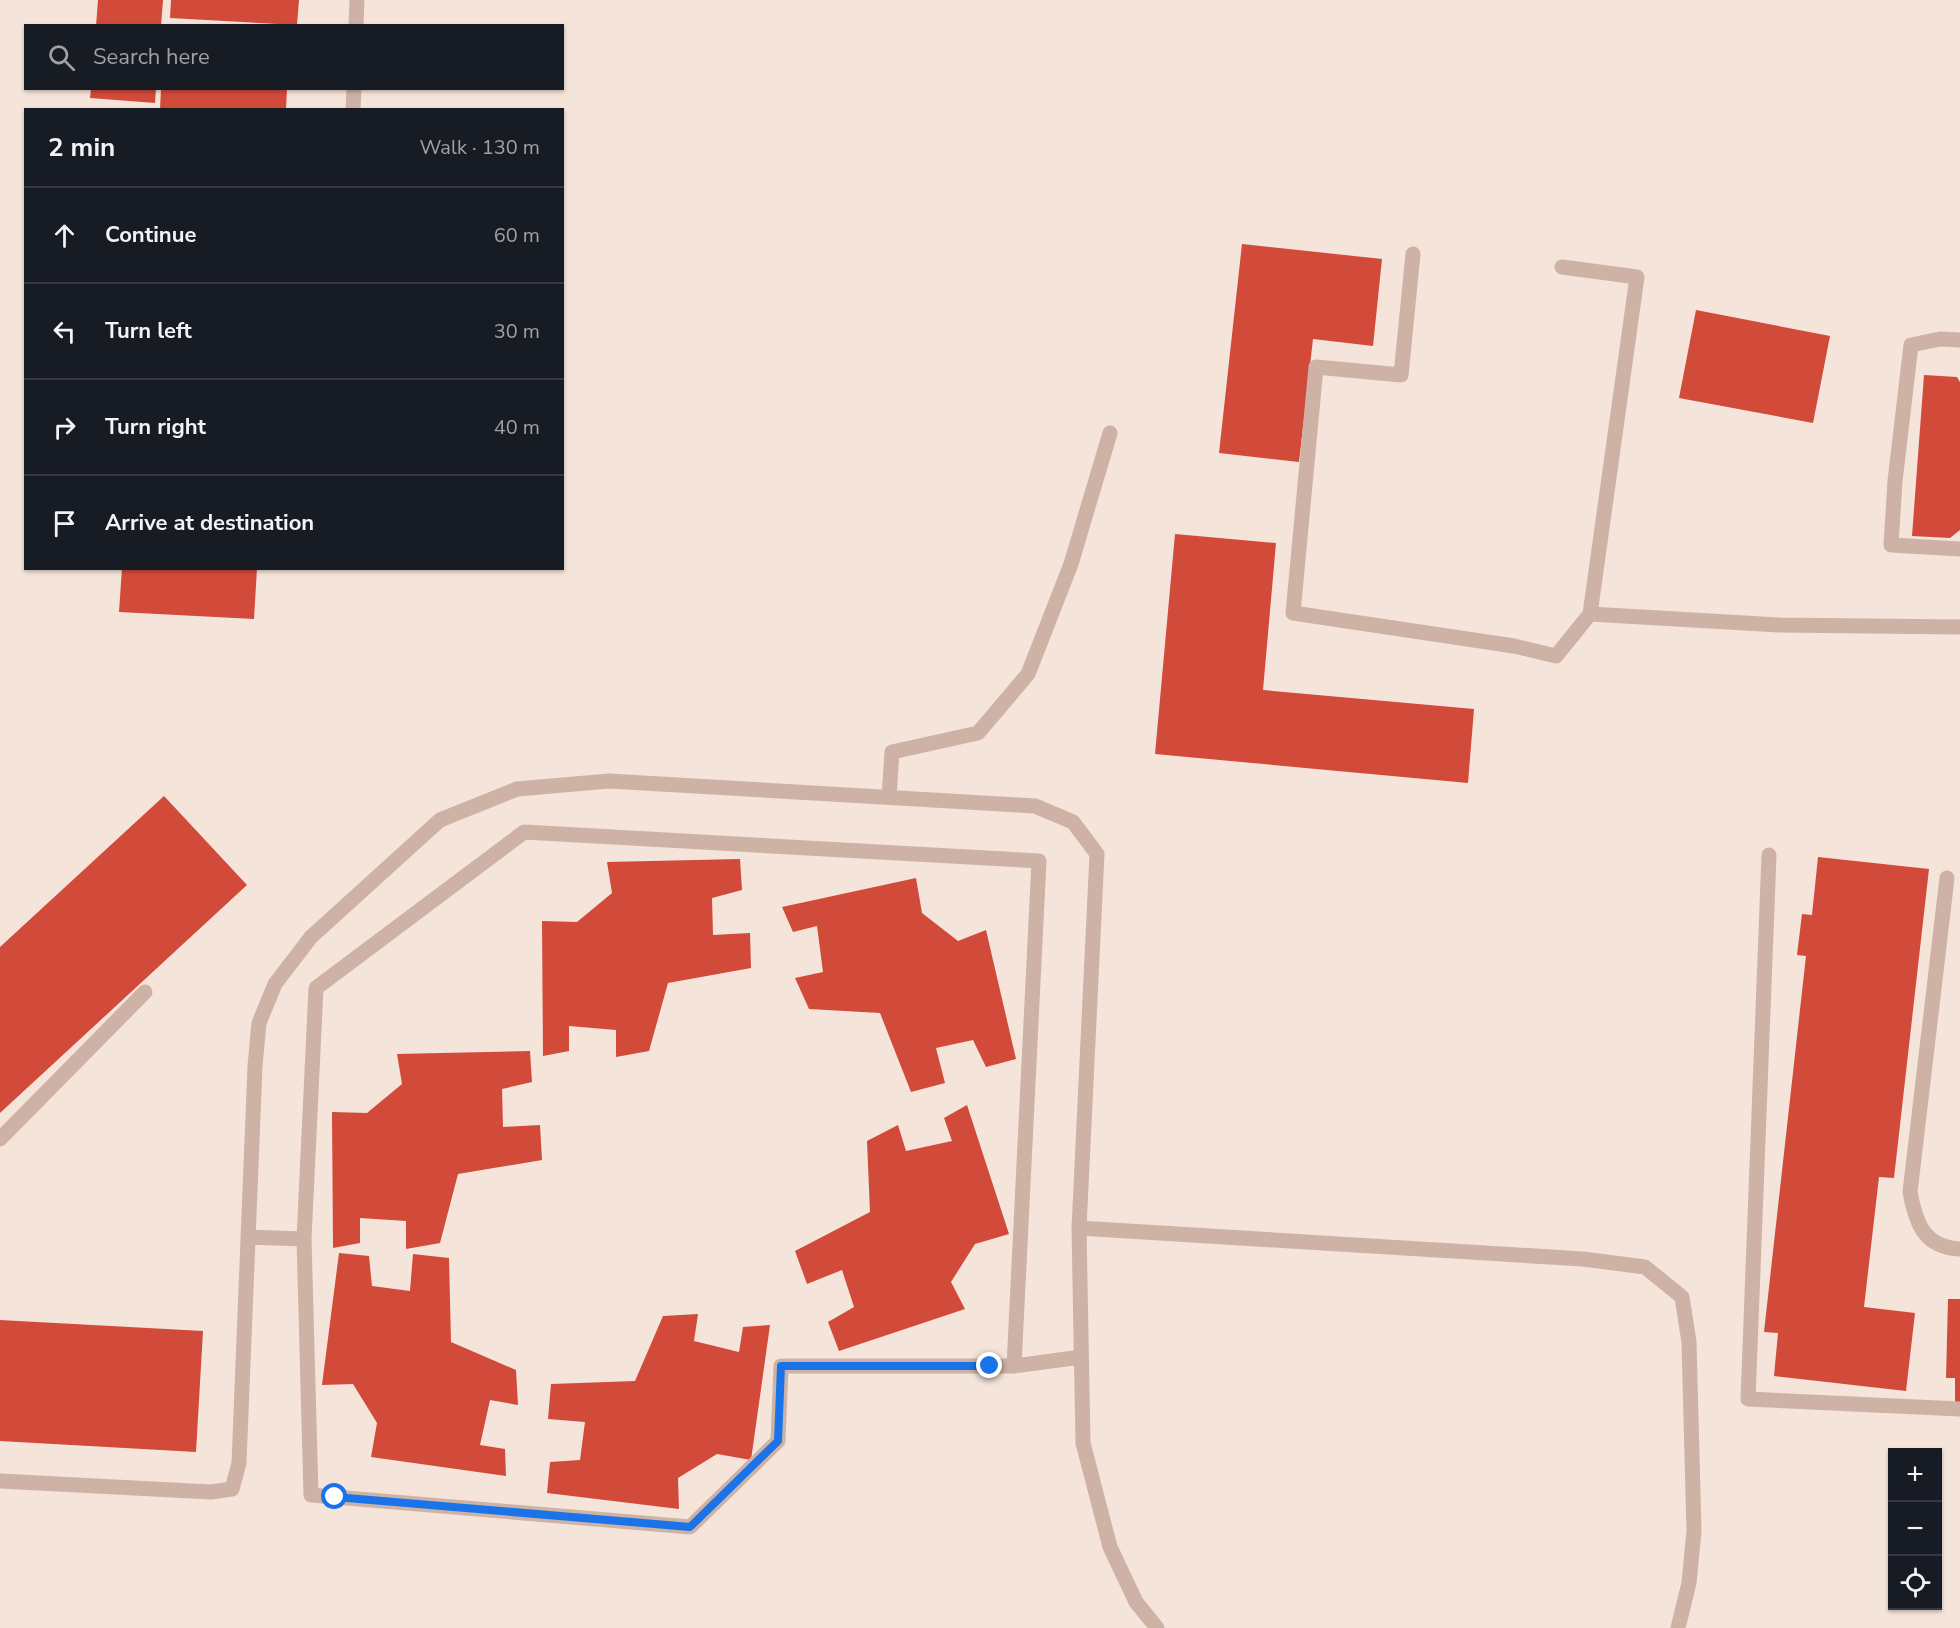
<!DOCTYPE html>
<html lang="en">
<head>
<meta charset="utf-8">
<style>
	:root { --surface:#171b24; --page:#242831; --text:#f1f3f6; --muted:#9ea1a6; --line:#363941 }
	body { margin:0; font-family:"Nunito Sans",sans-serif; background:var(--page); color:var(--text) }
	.controls { position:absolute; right:18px; bottom:18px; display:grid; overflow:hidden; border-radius:0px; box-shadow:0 2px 4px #0004 }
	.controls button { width:54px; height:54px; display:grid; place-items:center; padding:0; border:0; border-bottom:2px solid var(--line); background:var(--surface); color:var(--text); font:30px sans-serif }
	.stop { position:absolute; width:18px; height:18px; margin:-14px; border:4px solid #1a73e8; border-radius:50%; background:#fff }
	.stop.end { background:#1a73e8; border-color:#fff; box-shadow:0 2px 6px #0008 }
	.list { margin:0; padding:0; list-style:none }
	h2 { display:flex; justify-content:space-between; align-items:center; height:78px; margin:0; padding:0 24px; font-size:26px }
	h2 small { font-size:20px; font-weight:400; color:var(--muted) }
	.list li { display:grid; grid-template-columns:39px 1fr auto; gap:18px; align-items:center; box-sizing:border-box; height:96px; padding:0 24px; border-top:2px solid var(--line) }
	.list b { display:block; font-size:22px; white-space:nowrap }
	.list em { font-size:20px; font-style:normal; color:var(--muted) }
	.icon { flex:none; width:33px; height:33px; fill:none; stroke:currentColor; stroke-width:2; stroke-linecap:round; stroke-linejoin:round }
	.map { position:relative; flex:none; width:1960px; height:1628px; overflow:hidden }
	.search { position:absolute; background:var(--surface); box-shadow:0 2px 4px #0004; left:24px; top:24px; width:540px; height:66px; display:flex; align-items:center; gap:15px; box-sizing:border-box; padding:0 21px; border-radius:0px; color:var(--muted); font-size:22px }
	.panel { position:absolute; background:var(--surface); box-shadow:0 2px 4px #0004; left:24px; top:108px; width:540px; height:462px; border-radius:0px }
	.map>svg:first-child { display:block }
</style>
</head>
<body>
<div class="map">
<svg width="1960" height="1628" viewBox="0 0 1960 1628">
	<rect width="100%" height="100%" fill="#f4e4da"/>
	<!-- building -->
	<path fill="#d24a3a" d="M98,0H163L161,26H96Z
		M171,0H299L297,25L170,18Z
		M91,88H156L155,103L90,98Z
		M161,88H287L286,110H160Z
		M1242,244L1382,259L1373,346L1313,339L1299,462L1219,453Z
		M1696,310L1830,336L1813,423L1679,398Z
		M1924,375L1957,377L1960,382V530L1950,538L1912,536Z
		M1175,534L1276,543L1263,690L1474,709L1468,783L1155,754Z
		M122,568H257L254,619L119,612Z
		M164,796L247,885L0,1113V947Z
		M1818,857L1929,869L1894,1178L1879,1177L1864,1307L1915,1313L1906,1391L1774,1376L1778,1333L1764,1332L1806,956L1797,955L1802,914L1812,915Z
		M740,859L742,890L712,898L713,935L750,933L751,968L668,983L649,1051L616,1057V1030L569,1026V1051L543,1056L542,921L577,922L612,893L607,862Z
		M916,878L922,913L958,941L986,930L1016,1059L986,1067L973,1040L936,1048L945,1083L911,1092L880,1013L809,1009L795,978L823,972L817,926L793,932L782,907Z
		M530,1051L532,1082L502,1089L503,1127L540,1125L542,1160L458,1174L440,1243L406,1249V1221L360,1218V1243L333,1248L332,1112L367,1113L402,1084L397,1054Z
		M967,1105L1009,1234L975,1244L951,1282L965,1309L839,1351L828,1322L854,1307L842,1270L807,1284L795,1251L870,1212L867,1141L898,1125L906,1151L952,1141L944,1118Z
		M339,1253L369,1256L372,1286L410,1291L413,1254L449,1258L451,1342L516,1370L518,1405L490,1400L480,1445L505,1449L506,1476L371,1457L377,1423L353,1384L322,1385Z
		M1948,1299H1960V1403H1955V1378H1946Z
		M698,1314L694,1341L739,1352L743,1327L770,1325L751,1460L717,1454L678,1478L679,1509L547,1493L550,1462L580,1460L585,1422L548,1419L551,1384L635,1381L663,1316Z
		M0,1320L203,1331L196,1452L0,1441Z"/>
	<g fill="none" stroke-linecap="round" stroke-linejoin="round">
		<!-- lane -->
		<path stroke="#cdb2a5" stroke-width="15" d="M889,797L892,752L978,733L1028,674L1071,564L1110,433
			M0,1139L145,992
			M1079,1228L1083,1443L1110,1547L1136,1602L1157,1628
			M248,1237L304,1239L311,1495L690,1527L778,1441L781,1366H1014L1039,861L524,832L316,988L304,1239
			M1014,1366L1081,1357
			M0,1481L211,1492L232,1489L239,1463L255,1066L259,1023L275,984L311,937L440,820L517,789L609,781L1035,806L1073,822L1097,854L1079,1228L1583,1259L1645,1267L1682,1297L1689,1342L1694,1531L1689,1583L1678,1628"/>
		<!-- street -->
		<path stroke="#cdb2a5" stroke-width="15" d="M356,26L357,0
			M353,110L354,88
			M1413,254L1401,375L1316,367L1293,613L1514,646L1556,656L1590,614
			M1562,267L1637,277L1590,614L1779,625L1960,627
			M1960,340L1940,339L1911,345L1895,481L1891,545L1960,549
			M1769,855L1748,1399L1960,1409
			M1947,878L1910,1192C1916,1224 1924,1247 1960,1249"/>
	</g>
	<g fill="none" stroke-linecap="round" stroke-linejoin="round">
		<!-- route -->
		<path stroke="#1a73e8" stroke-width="8" d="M335,1497L690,1527L778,1441L781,1366H990"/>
	</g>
</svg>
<div class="controls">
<button>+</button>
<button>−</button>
<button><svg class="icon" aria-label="locate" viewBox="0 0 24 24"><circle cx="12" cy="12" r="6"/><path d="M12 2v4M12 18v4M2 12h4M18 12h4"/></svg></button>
</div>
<div class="stop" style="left:335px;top:1497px"></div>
<div class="stop end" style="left:990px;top:1366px"></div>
<div class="search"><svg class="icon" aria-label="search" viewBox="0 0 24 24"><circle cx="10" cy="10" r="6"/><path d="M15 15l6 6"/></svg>Search here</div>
<section class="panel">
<h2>2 min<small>Walk · 130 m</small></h2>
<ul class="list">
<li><svg class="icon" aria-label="ahead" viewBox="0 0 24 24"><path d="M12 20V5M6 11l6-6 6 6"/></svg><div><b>Continue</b></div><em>60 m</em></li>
<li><svg class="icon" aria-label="left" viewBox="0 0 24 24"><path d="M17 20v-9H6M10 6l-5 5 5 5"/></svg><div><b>Turn left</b></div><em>30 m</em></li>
<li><svg class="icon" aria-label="right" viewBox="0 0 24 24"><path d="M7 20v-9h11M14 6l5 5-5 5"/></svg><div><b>Turn right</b></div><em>40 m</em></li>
<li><svg class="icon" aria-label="arrive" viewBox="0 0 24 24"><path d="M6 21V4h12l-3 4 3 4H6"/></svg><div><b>Arrive at destination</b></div></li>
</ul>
</section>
</div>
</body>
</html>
